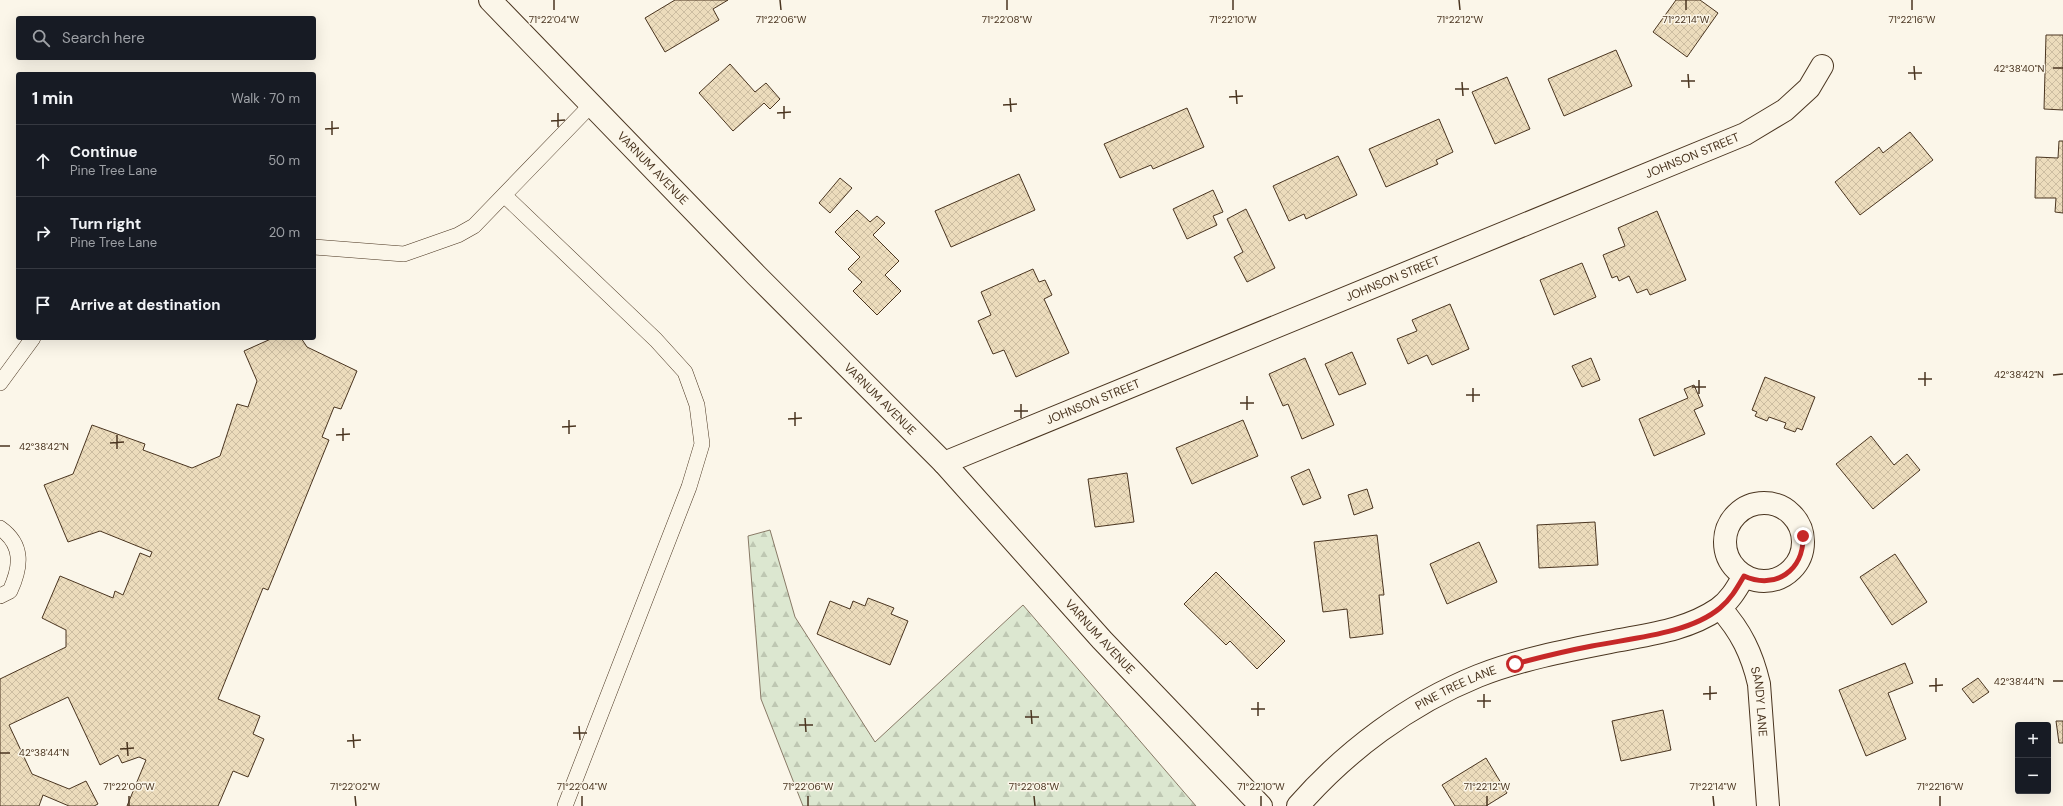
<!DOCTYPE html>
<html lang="en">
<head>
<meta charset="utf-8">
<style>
	:root { --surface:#171b24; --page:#20242c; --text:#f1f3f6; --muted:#9ea1a6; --line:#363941 }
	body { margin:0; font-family:"DM Sans",sans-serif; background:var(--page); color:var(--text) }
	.controls { position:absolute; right:12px; bottom:12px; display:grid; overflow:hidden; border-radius:4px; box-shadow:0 4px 16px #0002 }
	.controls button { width:36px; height:36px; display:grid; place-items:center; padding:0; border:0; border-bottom:1px solid var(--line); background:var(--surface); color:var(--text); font:20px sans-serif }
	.stop { position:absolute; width:12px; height:12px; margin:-9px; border:3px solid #c62828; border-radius:50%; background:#fff }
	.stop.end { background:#c62828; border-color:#fff; box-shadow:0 1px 4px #0008 }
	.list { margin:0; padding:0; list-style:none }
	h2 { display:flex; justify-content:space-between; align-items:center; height:52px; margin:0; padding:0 16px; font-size:17px }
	h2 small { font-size:13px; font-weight:400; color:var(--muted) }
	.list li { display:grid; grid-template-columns:26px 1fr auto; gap:12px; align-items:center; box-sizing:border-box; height:72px; padding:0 16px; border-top:1px solid var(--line) }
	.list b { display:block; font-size:15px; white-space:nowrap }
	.list p { margin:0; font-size:13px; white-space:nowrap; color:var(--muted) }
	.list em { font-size:13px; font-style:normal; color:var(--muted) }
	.icon { flex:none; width:22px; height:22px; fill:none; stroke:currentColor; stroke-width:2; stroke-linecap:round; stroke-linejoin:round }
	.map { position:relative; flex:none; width:2063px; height:806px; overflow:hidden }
	.search { position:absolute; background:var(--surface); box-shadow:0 4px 16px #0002; left:16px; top:16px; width:300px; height:44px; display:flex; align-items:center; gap:10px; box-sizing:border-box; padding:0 14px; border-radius:4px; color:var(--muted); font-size:15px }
	.panel { position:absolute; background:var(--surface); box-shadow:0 4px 16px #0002; left:16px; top:72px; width:300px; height:268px; border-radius:4px }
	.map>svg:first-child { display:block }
</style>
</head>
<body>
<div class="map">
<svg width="2063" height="806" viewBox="0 0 2063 806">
	<defs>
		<pattern id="forest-firs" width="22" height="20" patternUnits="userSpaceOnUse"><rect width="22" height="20" fill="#dce7d0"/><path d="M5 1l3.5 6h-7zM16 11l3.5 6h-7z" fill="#bec7b2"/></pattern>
		<pattern id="building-cross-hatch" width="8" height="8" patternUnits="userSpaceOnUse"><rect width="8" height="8" fill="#ecdcbc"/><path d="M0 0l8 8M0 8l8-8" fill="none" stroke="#ccbda1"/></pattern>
	</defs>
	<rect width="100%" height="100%" fill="#fbf6e9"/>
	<!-- forest -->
	<path fill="url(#forest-firs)" stroke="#887966" d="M770,530L795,617L875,742L1023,605L1196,806H803L761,699L748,536Z"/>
	<!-- building -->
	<path fill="url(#building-cross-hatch)" stroke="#4a3520" d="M675,0H728L713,9L719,20L665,52L645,18Z
		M1676,0H1700L1718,13L1687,57L1653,32Z
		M2046,35H2063V110L2044,109Z
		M1616,50L1632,86L1564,116L1548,79Z
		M730,64L755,92L766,83L780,99L770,109L764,103L733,131L699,93Z
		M1507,77L1530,129L1495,144L1472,92Z
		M1187,108L1204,147L1153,169L1151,165L1120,178L1104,144Z
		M1439,119L1453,152L1436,160L1438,164L1386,187L1369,149Z
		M1910,132L1933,160L1860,215L1835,182L1879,147L1883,153Z
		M2059,141H2063V213L2055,212L2056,198H2035L2036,157L2058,158Z
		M1338,156L1357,195L1306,219L1304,214L1289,221L1273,186Z
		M1019,174L1035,210L951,247L935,211Z
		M840,178L852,188L830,213L819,203Z
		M1213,190L1223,212L1213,216L1217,225L1187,239L1173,209Z
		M1246,209L1275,268L1247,282L1234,257L1243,252L1227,219Z
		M857,210L870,222L877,216L885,223L873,235L899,261L885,275L901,291L877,315L853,291L862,282L848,269L860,257L835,232Z
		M1657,211L1686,280L1650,295L1647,289L1637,293L1629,276L1619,281L1617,276L1612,278L1603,255L1625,246L1618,228Z
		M1582,263L1596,297L1554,315L1540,280Z
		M1033,269L1039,282L1045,280L1052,295L1044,299L1069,353L1016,377L1004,350L993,354L978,321L991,315L981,292Z
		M1450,304L1469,349L1432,365L1427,355L1408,364L1397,339L1417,331L1412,320Z
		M273,338H301L307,347L357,371L341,409L334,407L322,437L329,440L268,590L263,588L218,699L260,716L253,734L264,739L248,777L233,771L218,806H127L146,760L139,757L122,763L118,755L100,765L68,697L9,725L32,774L69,789L86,781L98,804L94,806H69L43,795L39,806H0V679L66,647V630L42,618L60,576L113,598L115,591L123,595L140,553L150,557L152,552L100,531L68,542L44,485L73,474L92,425L145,444L143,450L192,468L220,456L237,404L248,407L257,381L244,351Z
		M1352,352L1366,384L1339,395L1325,364Z
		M1305,358L1334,425L1302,439L1288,404L1283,406L1269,374Z
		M1591,358L1600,380L1582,387L1572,366Z
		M1765,377L1815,397L1802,430L1797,428L1795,432L1784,428L1786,423L1769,417L1767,421L1755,416L1757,412L1752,410Z
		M1694,385L1703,406L1694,410L1705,434L1654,456L1639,419L1688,398L1684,389Z
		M1243,420L1258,456L1192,484L1176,448Z
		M1871,436L1894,465L1907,454L1920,470L1873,509L1836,464Z
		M1309,469L1321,498L1303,505L1291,477Z
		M1127,473L1134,522L1095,527L1088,479Z
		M1367,489L1373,508L1354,515L1348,495Z
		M1595,522L1598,565L1539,568L1537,525Z
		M1377,535L1384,595H1379L1383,634L1350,638L1347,609L1323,612L1314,542Z
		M1479,542L1497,582L1447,604L1430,564Z
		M1895,554L1927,602L1892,625L1860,577Z
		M1216,572L1285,641L1257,669L1230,641L1226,645L1184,604Z
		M868,598L894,608L891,614L908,621L890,665L817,634L830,601L850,609L853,601L865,606Z
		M1905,663L1913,683L1888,693L1906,739L1866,756L1839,690Z
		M1978,678L1989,692L1973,703L1962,689Z
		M1663,710L1671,750L1621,761L1612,721Z
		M2056,721H2063V743H2059Z
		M1486,758L1507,793L1486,806H1455L1442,785Z"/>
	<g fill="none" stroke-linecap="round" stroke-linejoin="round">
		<!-- service casing -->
		<g stroke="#4a3520" stroke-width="16">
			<path id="service" d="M504,195L656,340L685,372L697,405L702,444L689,487L565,806
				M314,247L404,254L458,235L474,226L592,104
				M0,383L33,338
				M0,528C24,545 21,567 10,591L0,596"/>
		</g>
		<!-- minor casing -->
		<g stroke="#4a3520" stroke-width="24">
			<g id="minor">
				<path id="s1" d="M944,463L1745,134L1785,110L1809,88L1822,66"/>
				<circle cx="1764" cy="542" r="39"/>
				<path id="s2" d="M1720,608C1741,631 1752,654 1759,684L1768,806"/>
				<path id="s3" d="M1298,806C1346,751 1409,704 1478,676C1521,659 1569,650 1615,641C1651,634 1687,630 1718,609C1730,601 1737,588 1744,576"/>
			</g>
		</g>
		<!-- secondary casing -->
		<g stroke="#4a3520" stroke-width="24">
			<g id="secondary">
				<path id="s4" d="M490,0L756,275L944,463L1102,640L1261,806"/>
			</g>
		</g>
		<!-- service -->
		<use href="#service" stroke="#fbf6e9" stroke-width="15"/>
		<!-- minor -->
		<use href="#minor" stroke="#fbf6e9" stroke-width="22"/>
		<!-- secondary -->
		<use href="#secondary" stroke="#fbf6e9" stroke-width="22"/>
	</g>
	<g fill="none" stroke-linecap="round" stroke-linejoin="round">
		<!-- route -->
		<path stroke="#c62828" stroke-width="5" d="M1515,664C1541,657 1566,651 1592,646C1632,638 1689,634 1720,608C1731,599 1737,588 1744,576C1775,590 1804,571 1803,536"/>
	</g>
	<!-- ticks -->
	<path fill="none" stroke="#4a3520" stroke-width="1.5" d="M554,0V10M780,0L781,10M1007,0V10M1233,0V10M1459,0L1460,10M1686,0V10M1912,0V10M1914,66L1915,80M2053,68H2063M1908,73H1922M1688,74L1689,88M1681,81H1695M1462,82L1463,96M1455,89H1469M1236,90L1237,104M1229,97L1243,96M1010,98L1011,112M1003,105L1017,104M784,106V119M558,113V127M777,113L791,112M332,121V135M551,121L565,120M325,129L339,128M1925,372V386M2053,375L2063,374M1918,379H1932M1699,380V394M1692,387H1706M1473,388V402M1466,395H1480M1247,396V410M1240,403H1254M1021,404V418M1014,411H1028M795,412V426M788,419L802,418M569,420V434M562,427L576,426M343,428V441M117,435V449M336,435L350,434M110,443L124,442M0,446H10M1936,678V692M2053,681H2063M1710,686V700M1929,686L1943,685M1484,694V708M1703,694L1717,693M1477,701H1491M1258,702V716M1251,709H1265M1031,710L1032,724M1025,717H1039M805,718L806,732M799,725H813M579,726L580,740M573,733H587M353,734L354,748M347,741L361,740M127,742L128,756M120,749L134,748M0,753H10M129,796V806M355,796L356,806M582,796V806M808,796V806M1034,796L1035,806M1261,796V806M1487,796V806M1713,796L1714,806M1940,796V806"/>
	<g text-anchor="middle" stroke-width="3" stroke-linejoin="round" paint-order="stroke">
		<!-- street labels -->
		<g font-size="12" fill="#4a3520" stroke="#fbf6e9">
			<text dy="4" stroke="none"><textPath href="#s1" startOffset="809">JOHNSON STREET</textPath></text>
			<text dy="4" stroke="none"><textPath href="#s4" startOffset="234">VARNUM AVENUE</textPath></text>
			<text dy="4" stroke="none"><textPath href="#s1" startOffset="485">JOHNSON STREET</textPath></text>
			<text dy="4" stroke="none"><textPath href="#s4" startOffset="558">VARNUM AVENUE</textPath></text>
			<text dy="4" stroke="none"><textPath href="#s1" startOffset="161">JOHNSON STREET</textPath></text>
			<text dy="4" stroke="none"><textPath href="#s4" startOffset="882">VARNUM AVENUE</textPath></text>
			<text dy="4" stroke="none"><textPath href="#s3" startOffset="199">PINE TREE LANE</textPath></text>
			<text dy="4" stroke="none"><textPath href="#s2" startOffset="104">SANDY LANE</textPath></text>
		</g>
	</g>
	<g font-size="10" text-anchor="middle" fill="#4a3520" stroke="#fbf6e9" stroke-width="3" stroke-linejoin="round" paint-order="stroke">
		<text x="554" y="23">71°22'04"W</text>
		<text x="781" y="23">71°22'06"W</text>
		<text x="1007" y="23">71°22'08"W</text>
		<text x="1233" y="23">71°22'10"W</text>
		<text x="1460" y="23">71°22'12"W</text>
		<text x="1686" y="23">71°22'14"W</text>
		<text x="1912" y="23">71°22'16"W</text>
		<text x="2019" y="72">42°38'40"N</text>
		<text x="2019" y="378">42°38'42"N</text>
		<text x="44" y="450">42°38'42"N</text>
		<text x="2019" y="685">42°38'44"N</text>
		<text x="44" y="756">42°38'44"N</text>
		<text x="129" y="790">71°22'00"W</text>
		<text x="355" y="790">71°22'02"W</text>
		<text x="582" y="790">71°22'04"W</text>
		<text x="808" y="790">71°22'06"W</text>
		<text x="1034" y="790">71°22'08"W</text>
		<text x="1261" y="790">71°22'10"W</text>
		<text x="1487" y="790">71°22'12"W</text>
		<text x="1713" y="790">71°22'14"W</text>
		<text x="1940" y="790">71°22'16"W</text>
	</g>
</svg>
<div class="controls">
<button>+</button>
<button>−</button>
</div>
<div class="stop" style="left:1515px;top:664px"></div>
<div class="stop end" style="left:1803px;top:536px"></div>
<div class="search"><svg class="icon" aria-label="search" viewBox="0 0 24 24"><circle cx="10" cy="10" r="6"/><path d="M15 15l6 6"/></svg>Search here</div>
<section class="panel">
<h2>1 min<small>Walk · 70 m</small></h2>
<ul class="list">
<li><svg class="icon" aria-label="ahead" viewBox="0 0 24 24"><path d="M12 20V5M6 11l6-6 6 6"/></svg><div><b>Continue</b><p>Pine Tree Lane</p></div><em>50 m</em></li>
<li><svg class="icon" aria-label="right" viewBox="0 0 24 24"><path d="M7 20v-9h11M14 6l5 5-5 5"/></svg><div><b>Turn right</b><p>Pine Tree Lane</p></div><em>20 m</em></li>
<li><svg class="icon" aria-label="arrive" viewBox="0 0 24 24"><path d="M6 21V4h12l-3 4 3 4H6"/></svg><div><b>Arrive at destination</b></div></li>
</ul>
</section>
</div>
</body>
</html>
